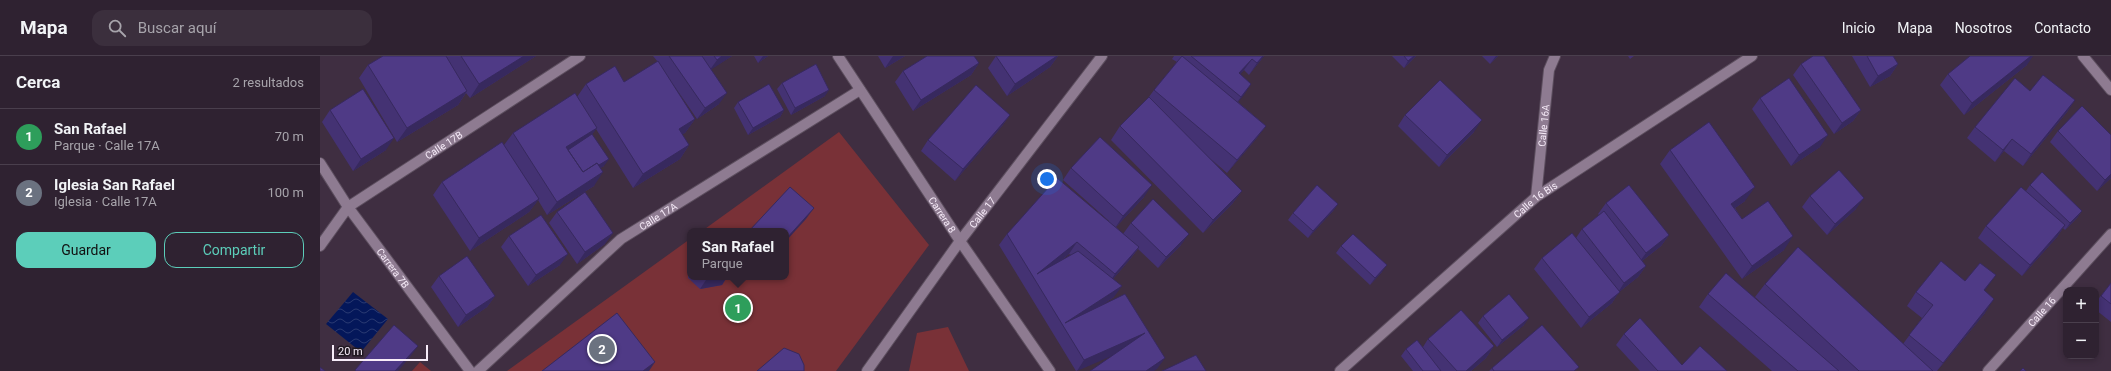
<!DOCTYPE html>
<html lang="es">
<head>
<meta charset="utf-8">
<style>
	:root { --surface:#2f2231; --page:#3b2f3d; --text:#f1f3f6; --muted:#a7a4ab; --line:#4a3f4d; --accent:#5cceba }
	body { margin:0; font-family:Roboto,sans-serif; background:var(--page); color:var(--text) }
	.controls { position:absolute; right:12px; bottom:12px; display:grid; overflow:hidden; border-radius:8px; box-shadow:0 2px 6px #0003 }
	.controls button { width:36px; height:36px; display:grid; place-items:center; padding:0; border:0; border-bottom:1px solid var(--line); background:var(--surface); color:var(--text); font:20px sans-serif }
	.scale { position:absolute; left:12px; bottom:10px; width:96px; box-sizing:border-box; padding-left:4px; border:2px solid #f7ecf9; border-top:0; font-size:11px; line-height:14px; white-space:nowrap; color:#f7ecf9; -webkit-text-stroke:3px #211922; paint-order:stroke }
	.you { position:absolute; left:727px; top:123px; width:14px; height:14px; margin:-10px; border:3px solid #fff; border-radius:50%; background:#1a73e8; box-shadow:0 0 0 6px #1a73e833 }
	.badge { display:grid; place-items:center; width:26px; height:26px; border-radius:50%; background:var(--accent); color:#fff; font-size:13px; font-weight:700 }
	.pin { position:absolute; translate:-50% -50%; border:2px solid #fff; box-shadow:0 1px 4px #0006 }
	.popup { position:absolute; left:367px; top:172px; width:102px; height:52px; box-sizing:border-box; display:grid; place-content:center; border-radius:8px; background:var(--surface); filter:drop-shadow(0 1px 3px #0005); font-size:13px; white-space:nowrap; color:var(--muted) }
	.popup b { font-size:15px; color:var(--text) }
	.popup::after { content:''; position:absolute; left:50%; top:100%; margin-left:-8px; border:8px solid transparent; border-top-color:var(--surface) }
	.list { margin:0; padding:0; list-style:none }
	h2 { display:flex; justify-content:space-between; align-items:center; height:52px; margin:0; padding:0 16px; font-size:17px }
	h2 small { font-size:13px; font-weight:400; color:var(--muted) }
	.list li { display:grid; grid-template-columns:26px 1fr auto; gap:12px; align-items:center; box-sizing:border-box; height:56px; padding:0 16px; border-top:1px solid var(--line) }
	.list b { display:block; font-size:15px; white-space:nowrap }
	.list p { margin:0; font-size:13px; white-space:nowrap; color:var(--muted) }
	.list em { font-size:13px; font-style:normal; color:var(--muted) }
	.actions { display:flex; gap:8px; padding:12px 16px }
	.actions a { flex:1; padding:9px 0; border:1px solid var(--accent); border-radius:12px; text-align:center; font-size:14px; color:var(--accent) }
	.actions .main { background:var(--accent); color:#111 }
	.icon { flex:none; width:22px; height:22px; fill:none; stroke:currentColor; stroke-width:2; stroke-linecap:round; stroke-linejoin:round }
	.map { position:relative; flex:none; width:1791px; height:315px; overflow:hidden }
	header { display:flex; align-items:center; gap:24px; box-sizing:border-box; height:56px; padding:0 20px; background:var(--surface); border-bottom:1px solid var(--line) }
	header strong { font-size:19px }
	nav { display:flex; gap:22px; margin-inline-start:auto; font-size:14px }
	.search { width:280px; height:36px; background:var(--page); display:flex; align-items:center; gap:10px; box-sizing:border-box; padding:0 14px; border-radius:12px; color:var(--muted); font-size:15px }
	main { display:flex }
	aside { flex:1; background:var(--surface) }
	.map>svg:first-child { display:block }
</style>
</head>
<body>
<header>
<strong>Mapa</strong>
<div class="search"><svg class="icon" aria-label="search" viewBox="0 0 24 24"><circle cx="10" cy="10" r="6"/><path d="M15 15l6 6"/></svg>Buscar aquí</div>
<nav><a>Inicio</a><a>Mapa</a><a>Nosotros</a><a>Contacto</a></nav>
</header>
<main>
<aside>
<h2>Cerca<small>2 resultados</small></h2>
<ul class="list">
<li><span class="badge" style="background:#2e9e5b">1</span><div><b>San Rafael</b><p>Parque · Calle 17A</p></div><em>70 m</em></li>
<li><span class="badge" style="background:#6b7280">2</span><div><b>Iglesia San Rafael</b><p>Iglesia · Calle 17A</p></div><em>100 m</em></li>
</ul>
<div class="actions"><a class="main">Guardar</a><a>Compartir</a></div>
</aside>
<div class="map">
<svg width="1791" height="315" viewBox="0 0 1791 315">
	<defs>
		<pattern id="water-waves" width="16" height="10" patternUnits="userSpaceOnUse"><rect width="16" height="10" fill="#04175a"/><path d="M0 5q4-4 8 0t8 0" fill="none" stroke="#293972"/></pattern>
	</defs>
	<rect width="100%" height="100%" fill="#3f2e41"/>
	<!-- green -->
	<path fill="#793137" d="M519,76L609,189L516,315H187L370,183V221H466V175H382Z
		M628,271L649,315H589L597,277Z
		M100,306L111,315H92Z"/>
	<!-- water -->
	<path fill="url(#water-waves)" d="M33,236L68,263L41,296L6,268Z"/>
	<g fill="none" stroke-linecap="round" stroke-linejoin="round">
		<!-- minor casing -->
		<g stroke="#5c4e5e" stroke-width="12">
			<g id="minor">
				<path id="s1" d="M518,0L640,185L730,315"/>
				<path d="M1763,0L1791,34"/>
				<path id="s2" d="M0,107L28,151L150,315"/>
				<path id="s3" d="M1216,141L1229,14L1235,0"/>
				<path id="s4" d="M0,190L28,151L260,0"/>
				<path id="s5" d="M158,315L301,183L540,34"/>
				<path id="s6" d="M547,315L640,185L782,0"/>
				<path id="s7" d="M1020,315L1216,141L1432,0"/>
				<path id="s8" d="M1668,315L1791,178"/>
			</g>
		</g>
		<!-- minor -->
		<use href="#minor" stroke="#8e7b91" stroke-width="10"/>
	</g>
	<!-- wall -->
	<path fill="#443273" fill-rule="evenodd" d="M63,0H216L150,42L146,37L138,49L77,86L39,22L48,9Z
		M333,0H412L391,13L399,48L377,63L353,28L375,63L365,77L362,78L369,89L360,103L313,132L276,73L272,78L284,110L280,112L274,130L227,159L218,144L209,156L150,195L113,139L122,126L184,89L193,77L257,41L266,28L304,26L338,6Z
		M434,0H448L438,7Z
		M558,0H585L565,12Z
		M676,0H738L730,11L687,40L668,12Z
		M854,0H944L929,19L924,14L920,18L931,28L918,46L946,70L936,83L907,117L891,103L922,135L912,148L883,177L791,84L800,70L826,45L834,34L857,6L852,3Z
		M1072,0H1096L1084,12Z
		M1162,0H1178L1170,8Z
		M1308,0H1314L1310,3Z
		M1532,0H1573L1578,8L1570,20L1550,31Z
		M659,7L651,19L593,55L575,26L583,15Z
		M1481,8L1541,54L1533,65L1514,78L1473,19Z
		M1707,9L1644,59L1620,29L1628,18Z
		M462,27L505,40L471,59L457,33Z
		M1710,35L1755,44L1747,56L1703,110L1684,95L1675,106L1647,82L1655,71Z
		M1440,42L1500,91L1471,110L1432,53Z
		M418,46L464,54L460,61L428,79L414,52Z
		M10,54L66,94L33,115L2,66Z
		M690,59L682,70L635,125L601,95L608,84Z
		M1085,59L1154,76L1119,111L1078,70Z
		M1738,75L1791,122L1777,135L1730,86Z
		M1350,94L1425,145L1415,152L1422,163L1464,194L1422,223L1340,108Z
		M751,112L824,141L796,171L803,178L811,167L861,189L838,212L818,193L811,202L793,223L794,241L780,250L837,313L792,299L756,315L679,189L687,178L789,165L743,124ZM749,198L751,199L739,206Z
		M1710,129L1762,155L1757,162L1745,174L1743,172L1737,181L1702,220L1658,182L1666,170L1706,135Z
		M1490,140L1536,153L1507,179L1482,151Z
		M1286,147L1349,179L1341,190L1322,205L1326,210L1318,221L1299,236L1292,247L1261,272L1214,213L1222,202L1256,182L1262,173L1279,159L1278,158Z
		M1018,148L1013,155L988,182L968,164L973,157Z
		M237,156L285,188L257,208L229,167Z
		M189,180L240,209L208,230L181,191Z
		M1021,190L1062,216L1050,229L1016,197Z
		M370,202V221H407L402,229L380,233L368,222V205Z
		M119,220L175,240L167,251L138,271L111,231Z
		M1645,225L1665,235V257L1617,315H1452L1379,251L1388,238L1447,252L1435,241L1445,228L1583,288L1602,262L1587,250L1596,236Z
		M1791,227V266L1776,254V246Z
		M1163,260L1204,269L1177,291L1158,267Z
		M1304,278L1362,309L1407,315H1320L1296,289Z
		M1108,283L1174,290L1166,302L1151,315H1093L1081,300L1086,293L1103,291Z
		M1172,312L1256,315H1169Z"/>
	<!-- shaded-wall -->
	<path fill="#37295e" d="M204,0H216L150,42L159,28Z
		M402,0H412L389,15L397,4Z
		M443,0H448L438,7Z
		M573,0H585L565,12Z
		M737,0H738L730,11L687,40L695,28Z
		M943,0H944L929,19L937,7Z
		M1094,0H1096L1084,12L1088,5Z
		M1176,0H1178L1170,8Z
		M1711,0H1713L1707,9L1644,59L1652,47Z
		M932,3L924,14L911,29L919,17Z
		M659,7L651,19L593,55L601,44Z
		M1578,8L1570,20L1550,31L1558,20Z
		M931,28L924,39L913,52L921,41Z
		M509,34L505,40L471,59L475,52Z
		M147,35L138,49L77,86L87,72Z
		M407,37L399,48L377,63L385,52Z
		M1755,44L1747,56L1703,110L1711,98Z
		M464,54L460,61L428,79L433,72Z
		M1541,54L1533,65L1514,78L1522,67Z
		M690,59L682,70L635,125L643,113Z
		M375,63L365,77L349,86L359,73Z
		M1162,64L1154,76L1119,111L1127,99Z
		M946,70L936,83L907,117L917,104Z
		M277,72L267,85L243,100L246,91Z
		M1508,79L1500,91L1471,110L1479,99Z
		M74,82L66,94L33,115L41,103Z
		M1692,83L1684,95L1675,106L1683,94Z
		M369,89L360,103L313,132L323,118Z
		M289,103L284,110L253,129L258,122Z
		M283,116L274,130L227,159L237,146Z
		M1791,118V122L1777,135L1785,124Z
		M832,129L824,141L795,172L803,160Z
		M1435,131L1425,145L1402,161L1411,148Z
		M922,135L912,148L883,177L893,164Z
		M1544,142L1536,153L1507,179L1515,168Z
		M219,143L209,156L150,195L159,182Z
		M1018,148L1013,155L988,182L993,175Z
		M494,152L486,163L466,185V183Z
		M1762,155L1757,162L1745,174L1750,167Z
		M1745,169L1737,181L1702,220L1710,209Z
		M293,177L285,188L257,208L265,196Z
		M869,178L861,189L838,212L846,201Z
		M1349,179L1341,190L1318,208L1326,197Z
		M1473,180L1464,194L1422,223L1432,210Z
		M757,186L749,198L715,224L717,218Z
		M819,191L811,202L787,230L795,218Z
		M248,198L240,209L208,230L216,219Z
		M1067,209L1062,216L1050,229L1055,222Z
		M1326,210L1318,221L1299,236L1292,247L1261,272L1269,261L1297,238L1304,227Z
		M1676,219L1666,233L1654,248L1664,234Z
		M388,221H407L402,229L380,233Z
		M802,230L794,241L746,273L745,267Z
		M175,240L167,251L138,271L146,259Z
		M1674,243L1665,257L1617,315L1623,307Z
		M1209,262L1204,269L1177,291L1182,284Z
		M825,277L817,289L757,315L764,304Z
		M98,290L90,301L78,315H75Z
		M1174,290L1166,302L1151,315H1146Z
		M845,302L837,313L834,315H826Z
		M335,306L329,315H323Z"/>
	<!-- building -->
	<path fill="#4f3a86" stroke="#37295e" d="M63,0H126L147,35L87,72L48,9Z
		M141,0H204L159,28Z
		M349,0H382L407,37L385,52Z
		M394,0H402L397,4Z
		M607,0H654L659,7L601,44L583,15Z
		M676,0H737L695,28Z
		M862,0L946,70L917,104L834,34Z
		M871,0H943L937,7L932,3L919,17L931,28L921,41Z
		M1084,0H1094L1088,5Z
		M1493,0H1504L1541,54L1522,67L1481,8Z
		M1547,0H1573L1578,8L1558,20Z
		M1650,0H1711L1652,47L1628,18Z
		M338,5L375,63L359,73L369,89L323,118L266,28L295,10L304,26Z
		M496,8L509,34L475,52L462,27Z
		M1723,19L1755,44L1711,98L1692,83L1683,94L1655,71L1695,22L1710,35Z
		M1469,22L1508,79L1479,99L1440,42Z
		M1120,24L1162,64L1127,99L1085,59Z
		M449,28L464,54L433,72L418,46Z
		M656,29L690,59L643,113L608,84Z
		M43,33L74,82L41,103L10,54Z
		M255,37L277,72L246,91L263,116L277,107L283,116L237,146L193,77Z
		M829,41L922,135L893,164L800,70Z
		M1762,50L1791,79V118L1785,124L1738,75Z
		M1389,66L1435,131L1411,148L1422,163L1448,145L1473,180L1432,210L1350,94Z
		M272,78L289,103L279,109L277,107L263,116L248,94Z
		M780,81L832,129L803,160L751,112Z
		M182,86L219,143L159,182L122,126Z
		M1519,114L1544,142L1515,168L1490,140Z
		M1722,116L1762,155L1750,167L1710,129Z
		M737,122L819,191L795,218L757,186L717,218L758,195L802,230L745,267L805,238L845,302L826,315H770L825,277L764,304L687,178Z
		M997,129L1018,148L993,175L973,157Z
		M1309,129L1349,179L1326,197L1286,147Z
		M470,131L494,152L466,183V175H429Z
		M1701,131L1745,169L1710,209L1666,170Z
		M265,136L293,177L265,196L237,156Z
		M833,143L869,178L846,201L811,167Z
		M1284,155L1326,210L1304,227L1262,173Z
		M221,159L248,198L216,219L189,180Z
		M1252,177L1300,236L1269,261L1222,202Z
		M1033,178L1067,209L1055,222L1021,190Z
		M1478,191L1613,315H1539L1445,228Z
		M147,200L175,240L146,259L119,220Z
		M1621,205L1645,225L1660,207L1676,219L1664,234L1674,243L1623,307L1589,279L1613,249L1596,236Z
		M1406,217L1519,315H1478L1388,238Z
		M1791,227V248L1781,240Z
		M1189,238L1209,262L1182,284L1163,260Z
		M1141,254L1174,290L1146,315H1137L1108,283Z
		M297,257L335,306L323,315H222Z
		M1320,262L1362,309L1380,290L1407,315H1338L1304,278Z
		M74,269L98,290L75,315H36L35,314Z
		M1222,269L1259,311L1254,315H1174L1172,312Z
		M1097,284L1121,315H1103L1086,293Z
		M464,292L479,298L484,309V315H437Z
		M876,299L886,315H842Z
		M0,311L5,315H0Z
		M1703,312L1706,315H1700Z"/>
	<g text-anchor="middle" stroke-width="4" stroke-linejoin="round" paint-order="stroke">
		<!-- street labels -->
		<g font-size="10" fill="#f7ecf9" stroke="#211922">
			<text dy="4" stroke="none"><textPath href="#s3" startOffset="72">Calle 16A</textPath></text>
			<text dy="4" stroke="none"><textPath href="#s4" startOffset="162">Calle 17B</textPath></text>
			<text dy="4" stroke="none"><textPath href="#s7" startOffset="260">Calle 16 Bis</textPath></text>
			<text dy="4" stroke="none"><textPath href="#s6" startOffset="196">Calle 17</textPath></text>
			<text dy="4" stroke="none"><textPath href="#s1" startOffset="190">Carrera 8</textPath></text>
			<text dy="4" stroke="none"><textPath href="#s5" startOffset="238">Calle 17A</textPath></text>
			<text dy="4" stroke="none"><textPath href="#s2" startOffset="128">Carrera 7B</textPath></text>
			<text dy="4" stroke="none"><textPath href="#s8" startOffset="80">Calle 16</textPath></text>
		</g>
	</g>
</svg>
<div class="controls">
<button>+</button>
<button>−</button>
</div>
<div class="scale">20 m</div>
<div class="you"></div>
<div class="pin badge" style="left:418px;top:252px;background:#2e9e5b">1</div>
<div class="popup"><b>San Rafael</b>Parque</div>
<div class="pin badge" style="left:282px;top:293px;background:#6b7280">2</div>
</div>
</main>
</body>
</html>
